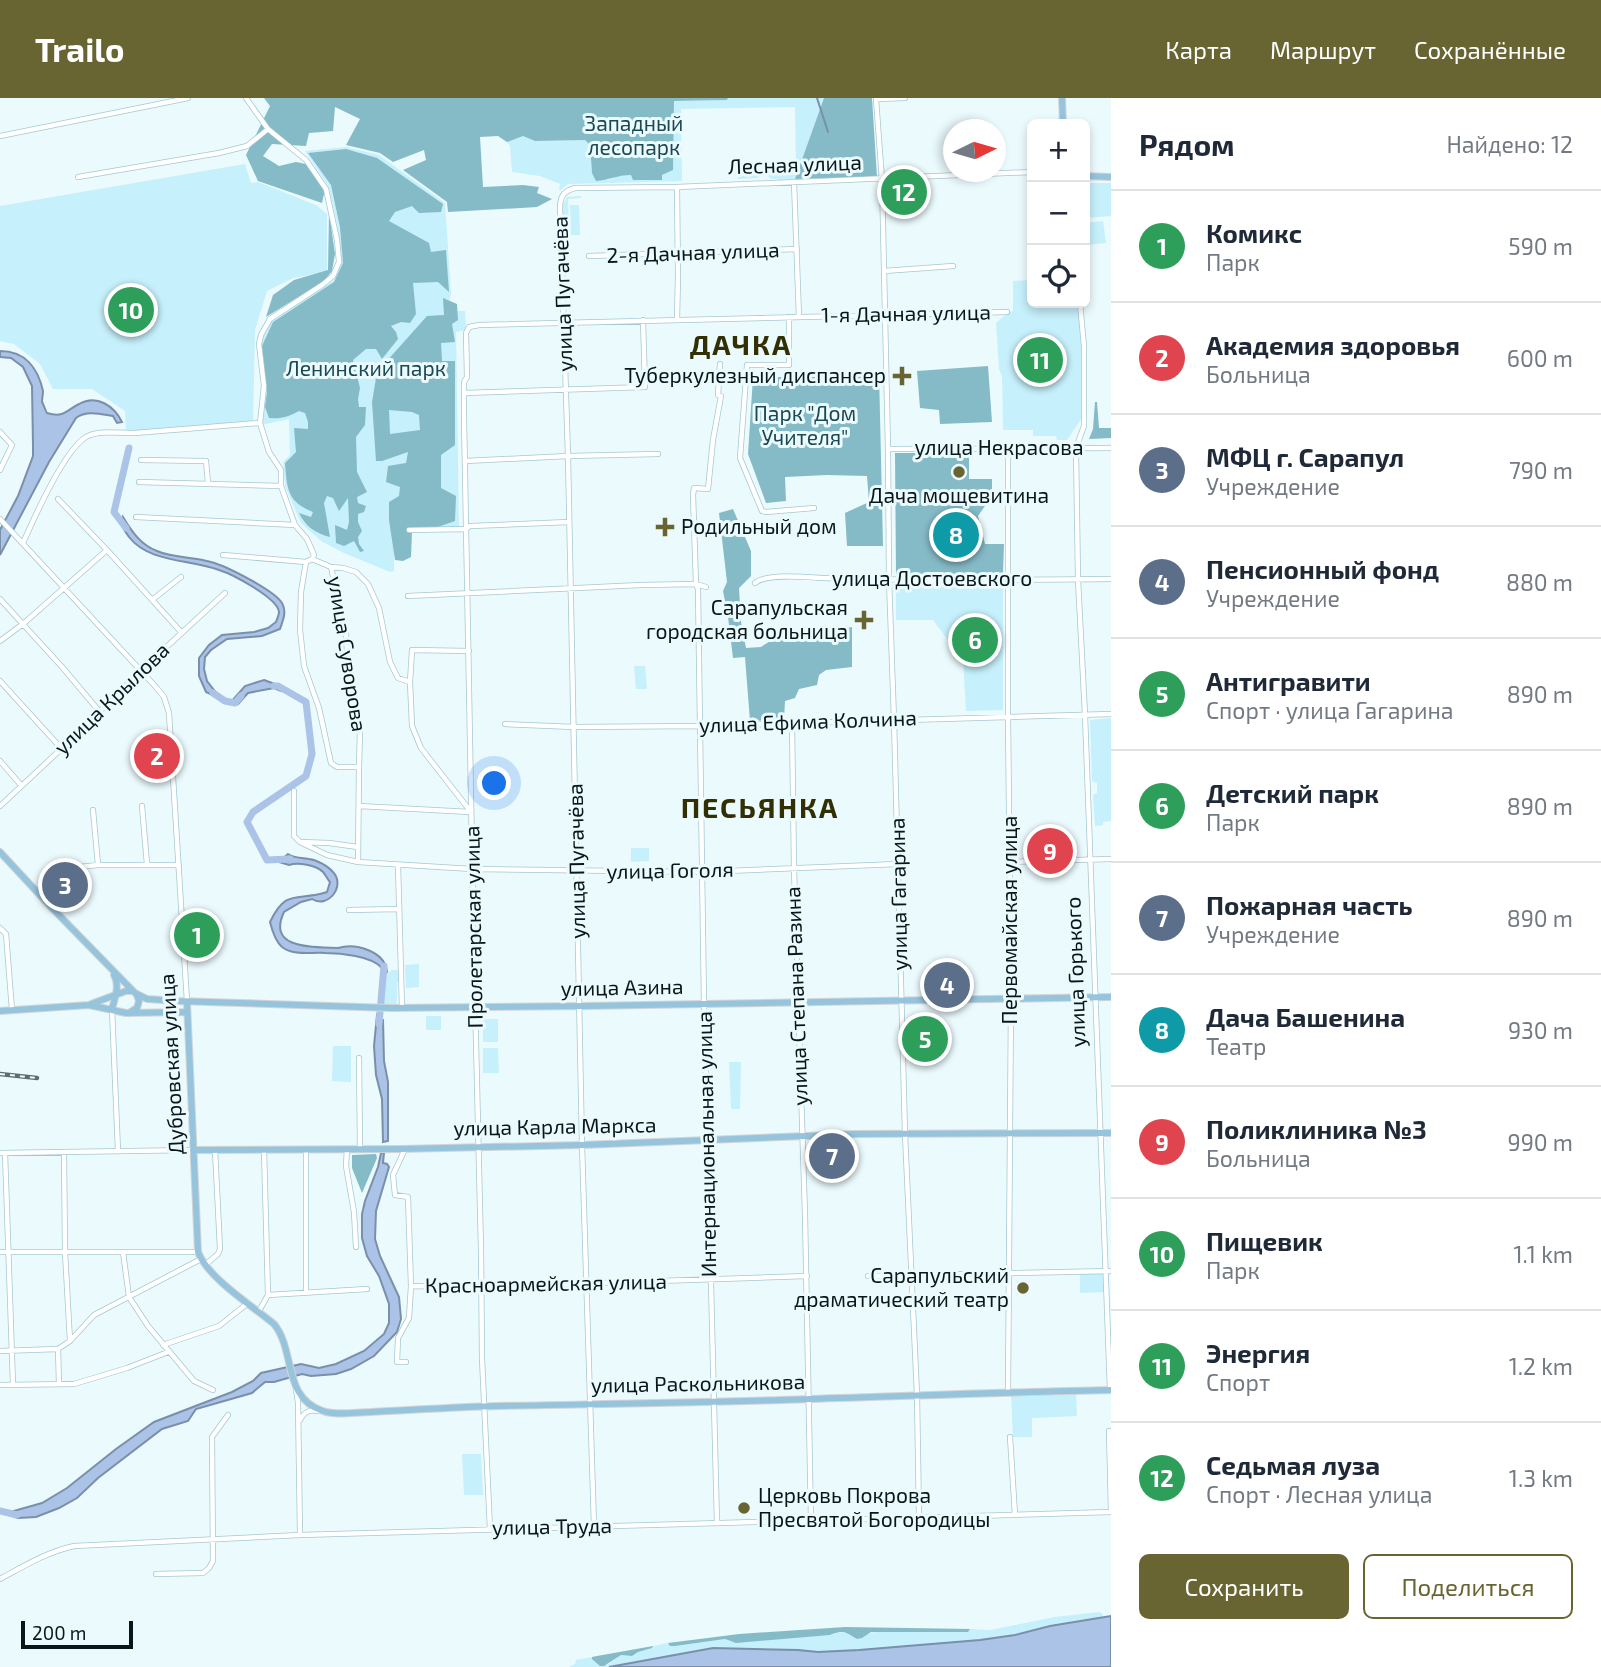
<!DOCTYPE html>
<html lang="ru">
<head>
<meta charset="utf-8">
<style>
	:root { --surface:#fff; --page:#f6f6f7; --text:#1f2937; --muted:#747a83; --line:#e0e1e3; --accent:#696532 }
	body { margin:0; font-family:"Exo 2",sans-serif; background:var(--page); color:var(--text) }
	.controls { position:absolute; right:21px; top:21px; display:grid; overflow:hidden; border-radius:10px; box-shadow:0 4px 10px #0003 }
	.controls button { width:63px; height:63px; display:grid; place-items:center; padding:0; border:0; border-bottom:2px solid var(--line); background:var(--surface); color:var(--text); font:35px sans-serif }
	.compass { position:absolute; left:943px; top:21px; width:63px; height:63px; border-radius:50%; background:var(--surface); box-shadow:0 4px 10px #0003; rotate:85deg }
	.scale { position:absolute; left:21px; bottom:18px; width:112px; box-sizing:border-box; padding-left:7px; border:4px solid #09171a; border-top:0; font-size:19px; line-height:24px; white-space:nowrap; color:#09171a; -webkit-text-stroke:5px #ebfafd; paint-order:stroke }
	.you { position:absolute; left:495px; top:686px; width:24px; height:24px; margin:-18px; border:5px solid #fff; border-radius:50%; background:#1a73e8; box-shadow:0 0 0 10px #1a73e833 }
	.badge { display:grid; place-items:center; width:46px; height:46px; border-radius:50%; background:var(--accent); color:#fff; font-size:23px; font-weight:700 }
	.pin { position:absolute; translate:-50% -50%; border:4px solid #fff; box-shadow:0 2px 7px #0006 }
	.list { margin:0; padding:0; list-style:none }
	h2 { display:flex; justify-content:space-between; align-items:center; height:91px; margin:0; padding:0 28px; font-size:30px }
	h2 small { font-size:23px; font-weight:400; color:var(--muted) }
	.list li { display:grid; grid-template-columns:46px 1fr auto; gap:21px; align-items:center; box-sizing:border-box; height:112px; padding:0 28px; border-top:2px solid var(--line) }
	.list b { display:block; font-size:26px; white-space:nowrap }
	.list p { margin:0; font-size:23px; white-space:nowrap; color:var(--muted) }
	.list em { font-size:23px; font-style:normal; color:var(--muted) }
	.actions { display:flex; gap:14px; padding:21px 28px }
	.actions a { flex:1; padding:16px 0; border:2px solid var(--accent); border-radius:10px; text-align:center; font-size:24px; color:var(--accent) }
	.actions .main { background:var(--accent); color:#fff }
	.icon { flex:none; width:38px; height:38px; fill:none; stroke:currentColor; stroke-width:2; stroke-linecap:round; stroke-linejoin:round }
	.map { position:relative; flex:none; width:1111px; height:1569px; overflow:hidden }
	header { display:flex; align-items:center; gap:42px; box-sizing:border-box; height:98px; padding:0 35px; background:var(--accent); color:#fff }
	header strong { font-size:33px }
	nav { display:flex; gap:38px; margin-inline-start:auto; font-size:24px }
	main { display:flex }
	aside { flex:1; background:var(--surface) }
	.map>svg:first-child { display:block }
</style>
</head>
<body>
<header>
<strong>Trailo</strong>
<nav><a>Карта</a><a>Маршрут</a><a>Сохранённые</a></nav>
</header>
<main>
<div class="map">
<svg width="1111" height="1569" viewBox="0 0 1111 1569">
	<rect width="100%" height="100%" fill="#ebfafd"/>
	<!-- green -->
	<path fill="#c6f0fb" d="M728,0H824L795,81L778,82L777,81H771L767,77L760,78L758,80L738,81L737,72L796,69L795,9L681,11L682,83L568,86L559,93L560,86L540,78L512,74L510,48L507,44L523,38L535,43L585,42L590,46L592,75L608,82C626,73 642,78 662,81V77L673,71L674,3L727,2Z
		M346,49L379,57L445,105L451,195L449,206L452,213H465L466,232L456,234L459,429H394V473L390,474L344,455L321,443L301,425L285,388L283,364L290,357L289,321L261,327L265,294L259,248L270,222L333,183L341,164L338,130L329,89L305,53Z
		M245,66L251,85L258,84L316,107L327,116V174L293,180L267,193L255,232L253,327L126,333L125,313L92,291H53L40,266L14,246L0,243V108Z
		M1085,85H1111V118L1085,120Z
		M581,98V100L568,101L570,157H564L563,107L567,99Z
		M570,107H579L580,137H571Z
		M1103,123L1106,145L1085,147V125Z
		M1032,182V205H1077L1081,233L1082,320L1067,342H1057L1056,338H1033V332H1003L1002,278L999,271L996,225L1009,214L1013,213V183Z
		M1003,488V612L966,613L963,562L933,522H896V490Z
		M634,568H645L647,591H636Z
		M1111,620V723L1103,724V727L1095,728L1093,697L1097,695V685L1092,683L1090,622Z
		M631,750H649V763L631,764Z
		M419,866V889L406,890L405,867Z
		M392,872H399V884H397V906L382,907L384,878Z
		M426,918H441V932H426Z
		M483,921H498V944H483Z
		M333,948H351V984L332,983Z
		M483,950H498L499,975H483Z
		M729,964H741L740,1011H731Z
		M1080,1176H1104L1105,1194L1080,1195Z
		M1076,1294L1077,1318L1032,1320V1339H1013L1011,1298Z
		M462,1356H481L483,1397H464Z
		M1099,1514L1103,1516L1102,1520L1074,1523L1015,1537L980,1542L859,1552L818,1554L798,1552L713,1550L609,1569H569L575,1566L576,1562L592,1559V1561L607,1567L621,1557L632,1558L638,1554L652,1550L653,1548L668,1545L670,1548H675L725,1541L732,1544L830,1537C842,1532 850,1536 862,1540L867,1536L875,1534H967L970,1531L990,1532L1055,1519Z"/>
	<!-- forest -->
	<path fill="#85bac7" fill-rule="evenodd" d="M264,0H728L727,2L674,3L673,72L662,77V82H633L631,77C618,77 608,82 596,83L592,75L590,47L585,42L535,43L523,38L507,44L498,38L480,39L483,89L523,87L539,89L537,95L552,101L537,109L448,114L447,104L403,72L426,62L424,52L393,64L380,55L346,47L360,21L335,9L333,33L309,35L306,48L272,46L263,58L279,68L296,64L306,66L325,91L322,105L258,83L246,57L270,8Z
		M824,0H872L877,79L795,81Z
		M346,51L377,60L443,106L441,114L419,115L412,108L395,114L389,123L429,145L431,154L446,152L449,194L438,184L413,185L416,216L410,225L401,224L391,228L396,234L398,241L382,261L376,251H366L353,262L360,290L358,301L359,309H366L365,327L356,339L357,374L367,394L357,399L358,405L366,408L364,414L358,416V424L362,433L358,439L359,446L364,453L360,454L354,443L344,448L336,445L335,427L347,432L349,424L348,400L339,413L333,400L327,398L324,405L330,439C315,435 306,429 299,415L311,419L313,414C287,404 287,390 285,365L296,354L294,330L308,331V324L305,315L299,313C288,319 281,321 269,320L265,309L267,294L262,248L273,224L334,184L343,165L340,129L331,87L308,55Z
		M329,114L335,156L332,173L324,183L266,219L273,197L294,182L328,172Z
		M443,200L457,206L458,222L452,226L455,244L441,245L442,263H455V347L441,357V390L456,398L455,423L426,433H412L411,459L403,463L395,462L389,422V404L399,398L400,389L386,384L388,368L406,365L408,354L382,363H376L372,304L377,274L427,218L444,217ZM389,312L412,314L419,317L420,332L390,336Z
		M988,268L992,324L940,326L939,312L920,310L917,273Z
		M828,274H879L883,448H847L845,415L869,404L867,378L827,377L785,379L786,403L766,405L748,356L753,279H827Z
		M1095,304H1097L1099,330H1111V340L1089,341L1093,331Z
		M895,355H969V381H992V394L987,396V405L978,418L985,446H1004L1003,476H896Z
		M733,411L751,453V478L739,490L741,524L746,550L761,549L783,535L808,539L852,529V569L826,572L819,577L817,587L799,591L795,600L785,603L784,622L750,623L745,559L733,560L728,519L723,493L727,484L719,415Z
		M376,1056L377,1060L362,1095L352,1070V1057Z
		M845,1529L970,1531L968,1534H871L862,1540L857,1541C846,1535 845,1531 830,1537L736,1545L725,1541L675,1548H670L668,1545L739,1536Z
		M653,1548L652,1550L638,1554L632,1558L621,1557L604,1568H600L592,1561V1559L597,1558Z"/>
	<!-- water -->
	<path fill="#abc3e7" stroke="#7a8faa" stroke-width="2" d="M0,253C25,253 38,270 43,293C43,297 42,300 42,304C43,305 46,314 47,315C64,320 65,313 79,306C97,296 114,308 122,324L117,325L113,318C101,316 86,312 76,320L49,364L0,457V432L18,398L33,358V347L32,288L23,269L11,260L0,259Z
		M123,419C132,434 141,447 157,453C174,460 194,459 211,464C226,468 274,492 282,505C287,514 283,522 280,531L262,538L227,541L211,552L205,559L204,571L207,583L221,601L206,594L199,578V560L209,547L222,537L254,534L268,530L276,524C277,521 279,517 279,514C278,500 232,476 219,472C190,461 149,465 129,439C124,432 121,428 123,419Z
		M264,582L283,589L281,593L274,590L248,595L238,606L231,604L245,588Z
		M288,756C296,761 301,759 309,761C317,762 328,768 333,774C346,788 328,811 312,801L301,804L284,814C266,852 315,849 338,850C356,845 385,853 387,874L384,877L381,876L382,870C372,858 340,855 325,855C311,854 294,858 282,849C275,843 272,832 270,824C287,789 297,804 327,794L330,784C327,781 326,777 323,774C316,767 298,764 289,767L279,764Z
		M377,917L383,922L384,963L388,984V1043L383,1044L382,1001L376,977L374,948Z
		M381,1055H384L383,1065L387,1066L389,1069L376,1113L375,1141L380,1158L399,1199L401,1221L397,1234L374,1258L351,1271L336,1276L311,1278L302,1276L274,1284H265L252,1295L196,1311L188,1323L162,1331L98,1380L77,1400L59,1410L36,1419L18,1420L9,1417L10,1414L42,1405L67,1390L116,1351L154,1324L232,1294L253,1283L261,1275L301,1266L319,1270L336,1266L364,1253L384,1236L389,1225V1206L379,1178L367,1158L362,1140V1116L365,1103L378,1069Z
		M1111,1518V1569H609L713,1550L798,1552L818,1554L859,1552L980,1542L1015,1537L1050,1528Z"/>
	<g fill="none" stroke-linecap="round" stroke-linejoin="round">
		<!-- stream -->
		<path stroke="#7a8faa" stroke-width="2" d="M817,0L828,34"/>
		<!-- river -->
		<path stroke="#abc3e7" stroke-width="7" d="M126,430L114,414L129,350
			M274,588H278L306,604L312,656L306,678L253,714L247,724L267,762L290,761
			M213,595L225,603L235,605L241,598
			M379,926L384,868
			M0,1413L17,1417"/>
		<!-- minor casing -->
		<g stroke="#a5c8d1" stroke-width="6">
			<path id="minor" d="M246,0L268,31L306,62L326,91L337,142L339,164L333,178L322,187L270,221L261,237L259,246L264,288L260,325L269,354L281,372V388L295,427L307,441L314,457L312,461L306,464L301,494L300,532L304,568L319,610L331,665L337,669H359L358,764
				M905,0L876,1L882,82L888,351L889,481L894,622L905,1036L917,1297L919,1419
				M0,38L188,0
				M78,79L219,55L247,48L268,31
				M794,84L799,219
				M589,158L797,151
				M884,173L953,168
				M1080,205L1084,248V328L1076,350L1078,482L1085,617L1110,1292
				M789,219V267H747L740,360L762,413L766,414L814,410
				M677,222L678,178L677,89
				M464,295L645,289L643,222
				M0,334L12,347L0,372
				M1008,350V619L1011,901L1008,1294
				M888,351L1111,350
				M141,362L206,363L208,385
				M465,363L568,358L658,356
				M139,384L281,388
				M58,401L107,452L182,535
				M136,419L295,427
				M0,421L156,589L164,599L169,615L187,903
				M409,432L466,431L470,428L569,424
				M23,445C34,420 64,352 86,339C98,332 122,335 135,335C176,332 218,328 260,325
				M223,457L306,464
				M312,461L331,469
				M755,485C766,475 807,479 823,480C919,483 1015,482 1111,481
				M408,498L641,487L696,486L706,489
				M0,501L63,570L99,613
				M152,502L181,479
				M0,543L23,526L107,452
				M469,553L412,552L410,584L412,628L421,650L471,714
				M0,583L61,650
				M792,625L794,770L805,1117L811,1423
				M505,626L574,629L700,628L1111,616
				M0,663L21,687
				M359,669L360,632L357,608L347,555L346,536L331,469L343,470L356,474L368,486L379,510L390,564L398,580L410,584
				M294,693V738L300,744L329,745L358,749
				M0,708L73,640L135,578L225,495
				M142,708L147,766
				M359,708L470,714
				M93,712L98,767
				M300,744L327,757L358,764L472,771L703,774L898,766
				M1009,764L1111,761
				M398,767L402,910
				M70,770L98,767H179
				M349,812L399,811
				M0,830L6,836L12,912
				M112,911L118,1053
				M359,960L360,1051
				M347,1051L346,1068L354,1114L356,1149
				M405,1051L393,1077L395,1097L408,1099L411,1188L409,1220L398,1240L397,1264H406
				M306,1052V1194
				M0,1055L193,1052
				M5,1055L13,1287
				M64,1055L65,1154L70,1243
				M0,1154H198
				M123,1154L129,1199L148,1228L194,1283L213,1292
				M205,1167L218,1156L220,1151L215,1052
				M868,1178L1111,1173
				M411,1188L482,1189L807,1178
				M268,1197L367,1191
				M259,1213L268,1197L264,1052
				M163,1247L219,1228L248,1205
				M58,1251L70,1243L94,1217L201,1161
				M58,1251L59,1286
				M0,1253L58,1251
				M0,1287L74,1286L127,1270L168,1254
				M296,1291L298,1305L300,1437
				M300,1322C304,1314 309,1311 318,1313
				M1109,1333L1111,1414
				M1010,1339L1015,1417
				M717,1425L704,906L698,491L696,486L693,397L694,390L708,391L713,342L721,298L718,297L720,266
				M594,1428L582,1047L568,358L560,110C560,98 564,93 575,90L677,89L1032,74
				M490,1431L482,1260L481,1152L474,860L464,320V284L467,279L466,235L469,229L479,227L1007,214
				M156,1476L203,1475L209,1470L213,1463L212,1339L228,1317
				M0,1481C24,1468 47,1454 74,1448L300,1437L1111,1414"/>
		</g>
		<!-- major casing -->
		<g stroke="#d3d5d6" stroke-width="8">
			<path id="major" d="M1062,0L1063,26
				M1085,78L1111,79
				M0,754L51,809L137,897L139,903L137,910L129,915
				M135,895L147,901L177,903L391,910L585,908L1111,899
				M187,904L198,1154C208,1180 251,1207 274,1226C296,1253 282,1300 323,1313C337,1318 356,1314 371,1314C413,1312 455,1309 498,1308C602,1306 706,1305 810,1301C910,1298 1010,1294 1111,1292
				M91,906L126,893H132
				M112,911C115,900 120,887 114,877
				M0,913L89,907L126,915L187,914
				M193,1052L400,1051L582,1047L855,1036L1111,1035"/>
		</g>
		<!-- minor -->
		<use href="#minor" stroke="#fff" stroke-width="4.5"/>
		<!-- major -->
		<use href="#major" stroke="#97c4dd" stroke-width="6"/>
		<!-- rail casing -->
		<g stroke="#5e6c6f" stroke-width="4.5">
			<path id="rail" d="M0,976L37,980"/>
		</g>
		<!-- rail -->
		<use href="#rail" stroke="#ebfafd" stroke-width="2" stroke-dasharray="5" stroke-linecap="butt"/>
	</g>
	<!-- markers -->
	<g fill="#696532" stroke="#ebfafd" stroke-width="2.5">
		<path d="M898.5 267.5h7v7h7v7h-7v7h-7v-7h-7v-7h7z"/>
		<circle cx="959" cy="374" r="7"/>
		<path d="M661.5 418.5h7v7h7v7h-7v7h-7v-7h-7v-7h7z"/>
		<path d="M860.5 511.5h7v7h7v7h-7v7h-7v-7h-7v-7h7z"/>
		<circle cx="1023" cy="1190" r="7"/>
		<circle cx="744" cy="1410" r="7"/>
	</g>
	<g text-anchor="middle" stroke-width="6" stroke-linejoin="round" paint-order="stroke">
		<!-- park labels -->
		<g font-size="21" fill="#1a4853" stroke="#ebfafd">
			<text x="634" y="33">Западный<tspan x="634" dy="24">лесопарк</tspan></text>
			<text x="366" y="278">Ленинский парк</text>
			<text x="805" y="323">Парк "Дом<tspan x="805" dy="24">Учителя"</tspan></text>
		</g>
		<!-- street labels -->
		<g font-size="21" fill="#09171a" stroke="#ebfafd">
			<text transform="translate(795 67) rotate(-2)" y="7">Лесная улица</text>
			<text transform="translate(693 155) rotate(-2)" y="7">2-я Дачная улица</text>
			<text transform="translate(563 196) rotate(-92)" y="7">улица Пугачёва</text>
			<text transform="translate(906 216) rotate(-1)" y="7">1-я Дачная улица</text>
			<text x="999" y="357">улица Некрасова</text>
			<text x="932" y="488">улица Достоевского</text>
			<text transform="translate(347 556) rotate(81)" y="7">улица Суворова</text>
			<text transform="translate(112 601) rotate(-44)" y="7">улица Крылова</text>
			<text transform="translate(808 624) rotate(-2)" y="7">улица Ефима Колчина</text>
			<text transform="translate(577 763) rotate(-91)" y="7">улица Пугачёва</text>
			<text transform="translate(670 773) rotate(-1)" y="7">улица Гоголя</text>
			<text transform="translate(899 796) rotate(-91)" y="7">улица Гагарина</text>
			<text transform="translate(1010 822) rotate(-90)" y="7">Первомайская улица</text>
			<text transform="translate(474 829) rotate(-91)" y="7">Пролетарская улица</text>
			<text transform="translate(1076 874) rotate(-92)" y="7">улица Горького</text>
			<text transform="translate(622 890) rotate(-1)" y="7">улица Азина</text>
			<text transform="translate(797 898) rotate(-92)" y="7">улица Степана Разина</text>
			<text transform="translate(172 966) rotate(-93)" y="7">Дубровская улица</text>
			<text transform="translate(555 1029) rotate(-1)" y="7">улица Карла Маркса</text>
			<text transform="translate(707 1046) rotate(-91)" y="7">Интернациональная улица</text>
			<text transform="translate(546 1186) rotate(-1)" y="7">Красноармейская улица</text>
			<text transform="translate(698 1286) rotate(-1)" y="7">улица Раскольникова</text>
			<text transform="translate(552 1429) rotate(-1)" y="7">улица Труда</text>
		</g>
		<!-- poi labels -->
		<g font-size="21" fill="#09171a" stroke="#ebfafd" text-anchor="end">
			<text x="886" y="285">Туберкулезный диспансер</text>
			<text x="959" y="405" text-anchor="middle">Дача мощевитина</text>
			<text x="681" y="436" text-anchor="start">Родильный дом</text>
			<text x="848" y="517">Сарапульская<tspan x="848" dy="24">городская больница</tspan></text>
			<text x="1009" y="1185">Сарапульский<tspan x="1009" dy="24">драматический театр</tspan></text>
			<text x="758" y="1405" text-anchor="start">Церковь Покрова<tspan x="758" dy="24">Пресвятой Богородицы</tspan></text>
		</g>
		<!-- district labels -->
		<g font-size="28" font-weight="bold" letter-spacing="2" fill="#322f04" stroke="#ebfafd">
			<text x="741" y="257">ДАЧКА</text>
			<text x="760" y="720">ПЕСЬЯНКА</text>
		</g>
	</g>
</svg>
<div class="controls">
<button>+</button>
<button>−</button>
<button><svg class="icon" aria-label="locate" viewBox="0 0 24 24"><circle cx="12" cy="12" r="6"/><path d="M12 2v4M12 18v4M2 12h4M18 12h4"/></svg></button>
</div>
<svg class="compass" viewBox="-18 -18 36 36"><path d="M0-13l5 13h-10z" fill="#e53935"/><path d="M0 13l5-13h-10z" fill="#747a83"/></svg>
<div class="scale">200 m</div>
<div class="you"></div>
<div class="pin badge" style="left:197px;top:837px;background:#2e9e5b">1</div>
<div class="pin badge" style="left:157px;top:658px;background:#e0444e">2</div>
<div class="pin badge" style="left:65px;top:787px;background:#5c6f8a">3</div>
<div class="pin badge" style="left:947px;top:887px;background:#5c6f8a">4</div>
<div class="pin badge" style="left:925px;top:941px;background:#2e9e5b">5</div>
<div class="pin badge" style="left:975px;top:542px;background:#2e9e5b">6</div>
<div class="pin badge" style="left:832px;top:1058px;background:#5c6f8a">7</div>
<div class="pin badge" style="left:956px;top:437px;background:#0f9aa8">8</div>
<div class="pin badge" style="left:1050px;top:753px;background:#e0444e">9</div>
<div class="pin badge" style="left:131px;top:212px;background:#2e9e5b">10</div>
<div class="pin badge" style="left:1040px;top:262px;background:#2e9e5b">11</div>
<div class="pin badge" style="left:904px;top:94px;background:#2e9e5b">12</div>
</div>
<aside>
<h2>Рядом<small>Найдено: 12</small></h2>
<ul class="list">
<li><span class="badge" style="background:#2e9e5b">1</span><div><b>Комикс</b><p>Парк</p></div><em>590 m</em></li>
<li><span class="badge" style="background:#e0444e">2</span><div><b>Академия здоровья</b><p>Больница</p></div><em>600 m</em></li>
<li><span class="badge" style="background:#5c6f8a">3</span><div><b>МФЦ г. Сарапул</b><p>Учреждение</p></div><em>790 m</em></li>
<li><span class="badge" style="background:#5c6f8a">4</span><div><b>Пенсионный фонд</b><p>Учреждение</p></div><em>880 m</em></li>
<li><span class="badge" style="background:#2e9e5b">5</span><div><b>Антигравити</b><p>Спорт · улица Гагарина</p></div><em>890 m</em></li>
<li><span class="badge" style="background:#2e9e5b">6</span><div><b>Детский парк</b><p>Парк</p></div><em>890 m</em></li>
<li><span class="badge" style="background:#5c6f8a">7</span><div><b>Пожарная часть</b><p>Учреждение</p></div><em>890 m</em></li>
<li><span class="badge" style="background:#0f9aa8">8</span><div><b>Дача Башенина</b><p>Театр</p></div><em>930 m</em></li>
<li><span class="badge" style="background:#e0444e">9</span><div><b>Поликлиника №3</b><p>Больница</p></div><em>990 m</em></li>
<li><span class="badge" style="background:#2e9e5b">10</span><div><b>Пищевик</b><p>Парк</p></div><em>1.1 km</em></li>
<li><span class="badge" style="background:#2e9e5b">11</span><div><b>Энергия</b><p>Спорт</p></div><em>1.2 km</em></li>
<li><span class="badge" style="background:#2e9e5b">12</span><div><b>Седьмая луза</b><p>Спорт · Лесная улица</p></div><em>1.3 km</em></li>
</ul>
<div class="actions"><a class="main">Сохранить</a><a>Поделиться</a></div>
</aside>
</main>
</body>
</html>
